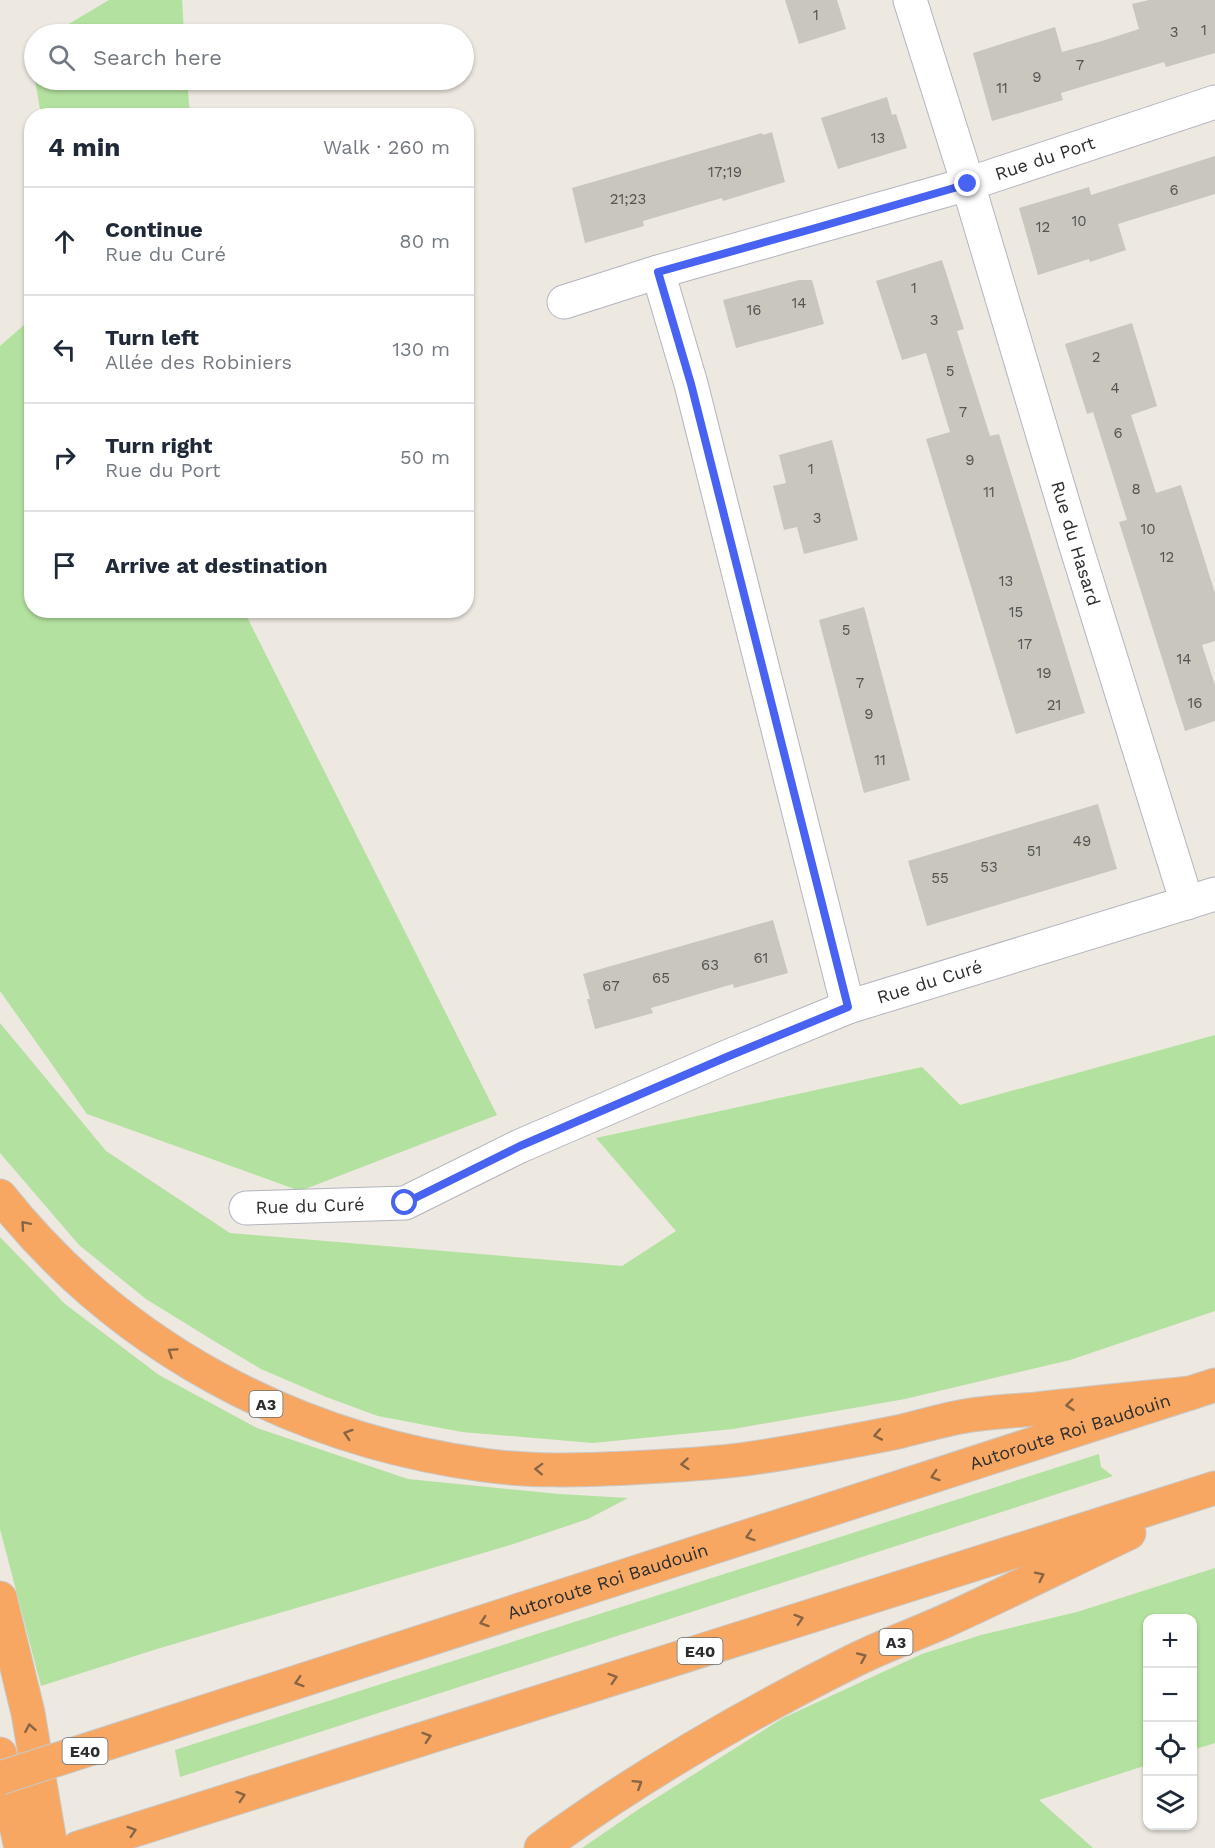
<!DOCTYPE html>
<html lang="en">
<head>
<meta charset="utf-8">
<style>
	:root { --surface:#fff; --page:#f2f2f3; --text:#1f2937; --muted:#747a83; --line:#e0e1e3 }
	body { margin:0; font-family:"Work Sans",sans-serif; background:var(--page); color:var(--text) }
	.controls { position:absolute; right:18px; bottom:18px; display:grid; overflow:hidden; border-radius:12px; box-shadow:0 2px 4px #0004 }
	.controls button { width:54px; height:54px; display:grid; place-items:center; padding:0; border:0; border-bottom:2px solid var(--line); background:var(--surface); color:var(--text); font:30px sans-serif }
	.stop { position:absolute; width:18px; height:18px; margin:-14px; border:4px solid #4862f2; border-radius:50%; background:#fff }
	.stop.end { background:#4862f2; border-color:#fff; box-shadow:0 2px 6px #0008 }
	.list { margin:0; padding:0; list-style:none }
	h2 { display:flex; justify-content:space-between; align-items:center; height:78px; margin:0; padding:0 24px; font-size:26px }
	h2 small { font-size:20px; font-weight:400; color:var(--muted) }
	.list li { display:grid; grid-template-columns:39px 1fr auto; gap:18px; align-items:center; box-sizing:border-box; height:108px; padding:0 24px; border-top:2px solid var(--line) }
	.list b { display:block; font-size:22px; white-space:nowrap }
	.list p { margin:0; font-size:20px; white-space:nowrap; color:var(--muted) }
	.list em { font-size:20px; font-style:normal; color:var(--muted) }
	.icon { flex:none; width:33px; height:33px; fill:none; stroke:currentColor; stroke-width:2; stroke-linecap:round; stroke-linejoin:round }
	.map { position:relative; flex:none; width:1215px; height:1848px; overflow:hidden }
	.search { position:absolute; background:var(--surface); box-shadow:0 2px 4px #0004; left:24px; top:24px; width:450px; height:66px; display:flex; align-items:center; gap:15px; box-sizing:border-box; padding:0 21px; border-radius:33px; color:var(--muted); font-size:22px }
	.panel { position:absolute; background:var(--surface); box-shadow:0 2px 4px #0004; left:24px; top:108px; width:450px; height:510px; border-radius:24px }
	.map>svg:first-child { display:block }
</style>
</head>
<body>
<div class="map">
<svg width="1215" height="1848" viewBox="0 0 1215 1848">
	<rect width="100%" height="100%" fill="#ede8e0"/>
	<!-- green -->
	<path fill="#b3e19f" d="M109,0H182L184,34H52Z
		M35,80H187L190,115H41Z
		M31,308L32,610L244,611L497,1115L300,1191L87,1114L0,991V346L24,325Z
		M0,1023L106,1151L230,1233L622,1266L676,1231L596,1138L922,1067L960,1105L1215,1035V1311L1070,1360L905,1399L733,1429L593,1443L462,1432L378,1416L326,1397L261,1369L214,1341L146,1299L79,1245L0,1153Z
		M0,1237L65,1304L159,1375L257,1428L408,1479L559,1494L628,1498L588,1519L507,1546L157,1649L41,1686L0,1529Z
		M1099,1454L1101,1467L1113,1476L180,1777L175,1750Z
		M1215,1568V1743L1193,1750L1192,1618H1148L1147,1765L1039,1800L1093,1848H582L639,1809L783,1718L922,1654L981,1635L1077,1612Z"/>
	<!-- building -->
	<path fill="#c9c6be" d="M785,0H837L846,29L799,44Z
		M1149,0H1215V53L1166,67L1164,62L1061,93L1063,100L992,121L973,53L1055,27L1062,52L1102,41L1139,29L1132,4Z
		M887,97L892,115L896,114L907,148L838,169L821,118Z
		M772,132L785,182L723,201L722,198L643,221L644,226L585,243L572,188L762,133L763,135Z
		M1215,156V194L1118,224L1126,250L1090,262L1089,259L1038,275L1019,208L1089,187L1091,195Z
		M942,260L964,329L957,331L973,382L990,436L999,434L1085,713L1016,734L926,439L950,432L926,353L902,360L876,281Z
		M799,280H812L824,324L736,348L723,300Z
		M1132,323L1157,406L1131,415L1156,493L1181,485L1215,593V641L1202,645L1215,685V721L1185,731L1119,522L1127,520L1093,412L1087,414L1065,344Z
		M832,440L858,540L804,554L797,527L784,530L773,486L786,483L779,455Z
		M864,607L910,780L864,793L819,620Z
		M1098,804L1117,869L927,926L908,861Z
		M773,920L788,973L734,988L733,984L651,1008L653,1013L595,1029L587,999H590L583,974Z"/>
	<g fill="none" stroke-linecap="round" stroke-linejoin="round">
		<!-- minor casing -->
		<g stroke="#b3b5bf" stroke-width="35">
			<g id="minor">
				<path id="s1" d="M910,0L968,184L1075,543L1187,903"/>
				<path d="M658,272L691,384L848,1007"/>
				<path id="s2" d="M564,302L658,272L968,184L1215,102"/>
				<path id="s3" d="M246,1208L405,1203L520,1146L729,1056L848,1007L1215,894"/>
			</g>
		</g>
		<!-- highway casing -->
		<g stroke="#c8c8c8" stroke-width="35">
			<g id="highway">
				<path d="M0,1196C120,1347 293,1439 483,1465C531,1472 582,1470 630,1468C669,1466 708,1464 746,1459C797,1452 848,1442 898,1432C919,1427 939,1421 960,1417C985,1412 1012,1411 1037,1409C1088,1403 1140,1398 1191,1393"/>
				<path d="M0,1598L28,1713L51,1848"/>
				<path id="s4" d="M170,1723L1215,1385"/>
				<path d="M0,1754L21,1848"/>
				<path d="M78,1848L1215,1488"/>
				<path d="M541,1848C638,1777 745,1715 853,1661C883,1646 914,1635 945,1621C1007,1593 1068,1562 1129,1533"/>
			</g>
		</g>
		<!-- minor -->
		<use href="#minor" stroke="#fff" stroke-width="33"/>
		<!-- highway -->
		<use href="#highway" stroke="#f7a761" stroke-width="33"/>
		<!-- highway-bridge casing -->
		<g stroke="#c8c8c8" stroke-width="35" stroke-linecap="butt">
			<path id="highway-bridge" d="M0,1778L170,1723"/>
		</g>
		<!-- highway-bridge -->
		<use href="#highway-bridge" stroke="#f7a761" stroke-width="33"/>
	</g>
	<!-- one-way arrows -->
	<defs><path id="oneway-chevron" d="M-2-3.5L2.5 0L-2 3.5" fill="none" stroke-width="1.6" stroke-linecap="round" stroke-linejoin="round" transform="scale(1.5)"/></defs>
	<g stroke="#886444">
		<use href="#oneway-chevron" transform="translate(25 1225) rotate(-131)"/>
		<use href="#oneway-chevron" transform="translate(172 1352) rotate(-146)"/>
		<use href="#oneway-chevron" transform="translate(1070 1405) rotate(174)"/>
		<use href="#oneway-chevron" transform="translate(348 1434) rotate(-162)"/>
		<use href="#oneway-chevron" transform="translate(878 1435) rotate(169)"/>
		<use href="#oneway-chevron" transform="translate(685 1464) rotate(175)"/>
		<use href="#oneway-chevron" transform="translate(539 1469) rotate(-178)"/>
		<use href="#oneway-chevron" transform="translate(935 1476) rotate(162)"/>
		<use href="#oneway-chevron" transform="translate(750 1536) rotate(162)"/>
		<use href="#oneway-chevron" transform="translate(1040 1576) rotate(-26)"/>
		<use href="#oneway-chevron" transform="translate(799 1619) rotate(-18)"/>
		<use href="#oneway-chevron" transform="translate(484 1622) rotate(162)"/>
		<use href="#oneway-chevron" transform="translate(862 1657) rotate(-24)"/>
		<use href="#oneway-chevron" transform="translate(613 1678) rotate(-18)"/>
		<use href="#oneway-chevron" transform="translate(299 1682) rotate(162)"/>
		<use href="#oneway-chevron" transform="translate(30 1728) rotate(-100)"/>
		<use href="#oneway-chevron" transform="translate(427 1737) rotate(-18)"/>
		<use href="#oneway-chevron" transform="translate(638 1784) rotate(-32)"/>
		<use href="#oneway-chevron" transform="translate(241 1796) rotate(-18)"/>
		<use href="#oneway-chevron" transform="translate(132 1831) rotate(-18)"/>
	</g>
	<g fill="none" stroke-linecap="round" stroke-linejoin="round">
		<!-- route -->
		<path stroke="#4862f2" stroke-width="8" d="M405,1203L520,1146L729,1056L848,1007L691,384L658,272L812,229L968,184"/>
	</g>
	<g text-anchor="middle" stroke-width="5" stroke-linejoin="round" paint-order="stroke">
		<!-- number labels -->
		<g font-size="15" fill="#545351">
			<text x="816" y="20">1</text>
			<text x="1204" y="35">1</text>
			<text x="1174" y="37">3</text>
			<text x="1080" y="70">7</text>
			<text x="1037" y="82">9</text>
			<text x="1002" y="93">11</text>
			<text x="878" y="143">13</text>
			<text x="725" y="177">17;19</text>
			<text x="1174" y="195">6</text>
			<text x="628" y="204">21;23</text>
			<text x="1079" y="226">10</text>
			<text x="1043" y="232">12</text>
			<text x="914" y="293">1</text>
			<text x="799" y="308">14</text>
			<text x="754" y="315">16</text>
			<text x="934" y="325">3</text>
			<text x="1096" y="362">2</text>
			<text x="950" y="376">5</text>
			<text x="1115" y="393">4</text>
			<text x="963" y="417">7</text>
			<text x="1118" y="438">6</text>
			<text x="970" y="465">9</text>
			<text x="811" y="474">1</text>
			<text x="1136" y="494">8</text>
			<text x="989" y="497">11</text>
			<text x="817" y="523">3</text>
			<text x="1148" y="534">10</text>
			<text x="1167" y="562">12</text>
			<text x="1006" y="586">13</text>
			<text x="1016" y="617">15</text>
			<text x="846" y="635">5</text>
			<text x="1025" y="649">17</text>
			<text x="1184" y="664">14</text>
			<text x="1044" y="678">19</text>
			<text x="860" y="688">7</text>
			<text x="1195" y="708">16</text>
			<text x="1054" y="710">21</text>
			<text x="869" y="719">9</text>
			<text x="880" y="765">11</text>
			<text x="1082" y="846">49</text>
			<text x="1034" y="856">51</text>
			<text x="989" y="872">53</text>
			<text x="940" y="883">55</text>
			<text x="761" y="963">61</text>
			<text x="710" y="970">63</text>
			<text x="661" y="983">65</text>
			<text x="611" y="991">67</text>
		</g>
		<!-- shield labels -->
		<g fill="#fff" stroke="#6c6c6c" stroke-width="1.5">
			<rect x="249.5" y="1391" width="33" height="26" rx="4.5"/>
			<rect x="879.5" y="1629" width="33" height="26" rx="4.5"/>
			<rect x="677.5" y="1638" width="45" height="26" rx="4.5"/>
			<rect x="62.5" y="1738" width="45" height="26" rx="4.5"/>
		</g>
		<g font-size="16" font-weight="bold" fill="#2d2d2d">
			<text x="266" y="1410">A3</text>
			<text x="896" y="1648">A3</text>
			<text x="700" y="1657">E40</text>
			<text x="85" y="1757">E40</text>
		</g>
		<!-- street labels -->
		<g font-size="18" fill="#2d2d2d" stroke="#fff">
			<text dy="6" stroke="none"><textPath href="#s2" startOffset="502">Rue du Port</textPath></text>
			<text dy="6" stroke="none"><textPath href="#s1" startOffset="568">Rue du Hasard</textPath></text>
			<text dy="6" stroke="none"><textPath href="#s3" startOffset="729">Rue du Curé</textPath></text>
			<text dy="6" stroke="none"><textPath href="#s3" startOffset="64">Rue du Curé</textPath></text>
			<text dy="6" stroke="none"><textPath href="#s4" startOffset="946">Autoroute Roi Baudouin</textPath></text>
			<text dy="6" stroke="none"><textPath href="#s4" startOffset="460">Autoroute Roi Baudouin</textPath></text>
		</g>
	</g>
</svg>
<div class="controls">
<button>+</button>
<button>−</button>
<button><svg class="icon" aria-label="locate" viewBox="0 0 24 24"><circle cx="12" cy="12" r="6"/><path d="M12 2v4M12 18v4M2 12h4M18 12h4"/></svg></button>
<button><svg class="icon" aria-label="layers" viewBox="0 0 24 24"><path d="M12 4l9 5-9 5-9-5zM3 14l9 5 9-5"/></svg></button>
</div>
<div class="stop" style="left:405px;top:1203px"></div>
<div class="stop end" style="left:968px;top:184px"></div>
<div class="search"><svg class="icon" aria-label="search" viewBox="0 0 24 24"><circle cx="10" cy="10" r="6"/><path d="M15 15l6 6"/></svg>Search here</div>
<section class="panel">
<h2>4 min<small>Walk · 260 m</small></h2>
<ul class="list">
<li><svg class="icon" aria-label="ahead" viewBox="0 0 24 24"><path d="M12 20V5M6 11l6-6 6 6"/></svg><div><b>Continue</b><p>Rue du Curé</p></div><em>80 m</em></li>
<li><svg class="icon" aria-label="left" viewBox="0 0 24 24"><path d="M17 20v-9H6M10 6l-5 5 5 5"/></svg><div><b>Turn left</b><p>Allée des Robiniers</p></div><em>130 m</em></li>
<li><svg class="icon" aria-label="right" viewBox="0 0 24 24"><path d="M7 20v-9h11M14 6l5 5-5 5"/></svg><div><b>Turn right</b><p>Rue du Port</p></div><em>50 m</em></li>
<li><svg class="icon" aria-label="arrive" viewBox="0 0 24 24"><path d="M6 21V4h12l-3 4 3 4H6"/></svg><div><b>Arrive at destination</b></div></li>
</ul>
</section>
</div>
</body>
</html>
